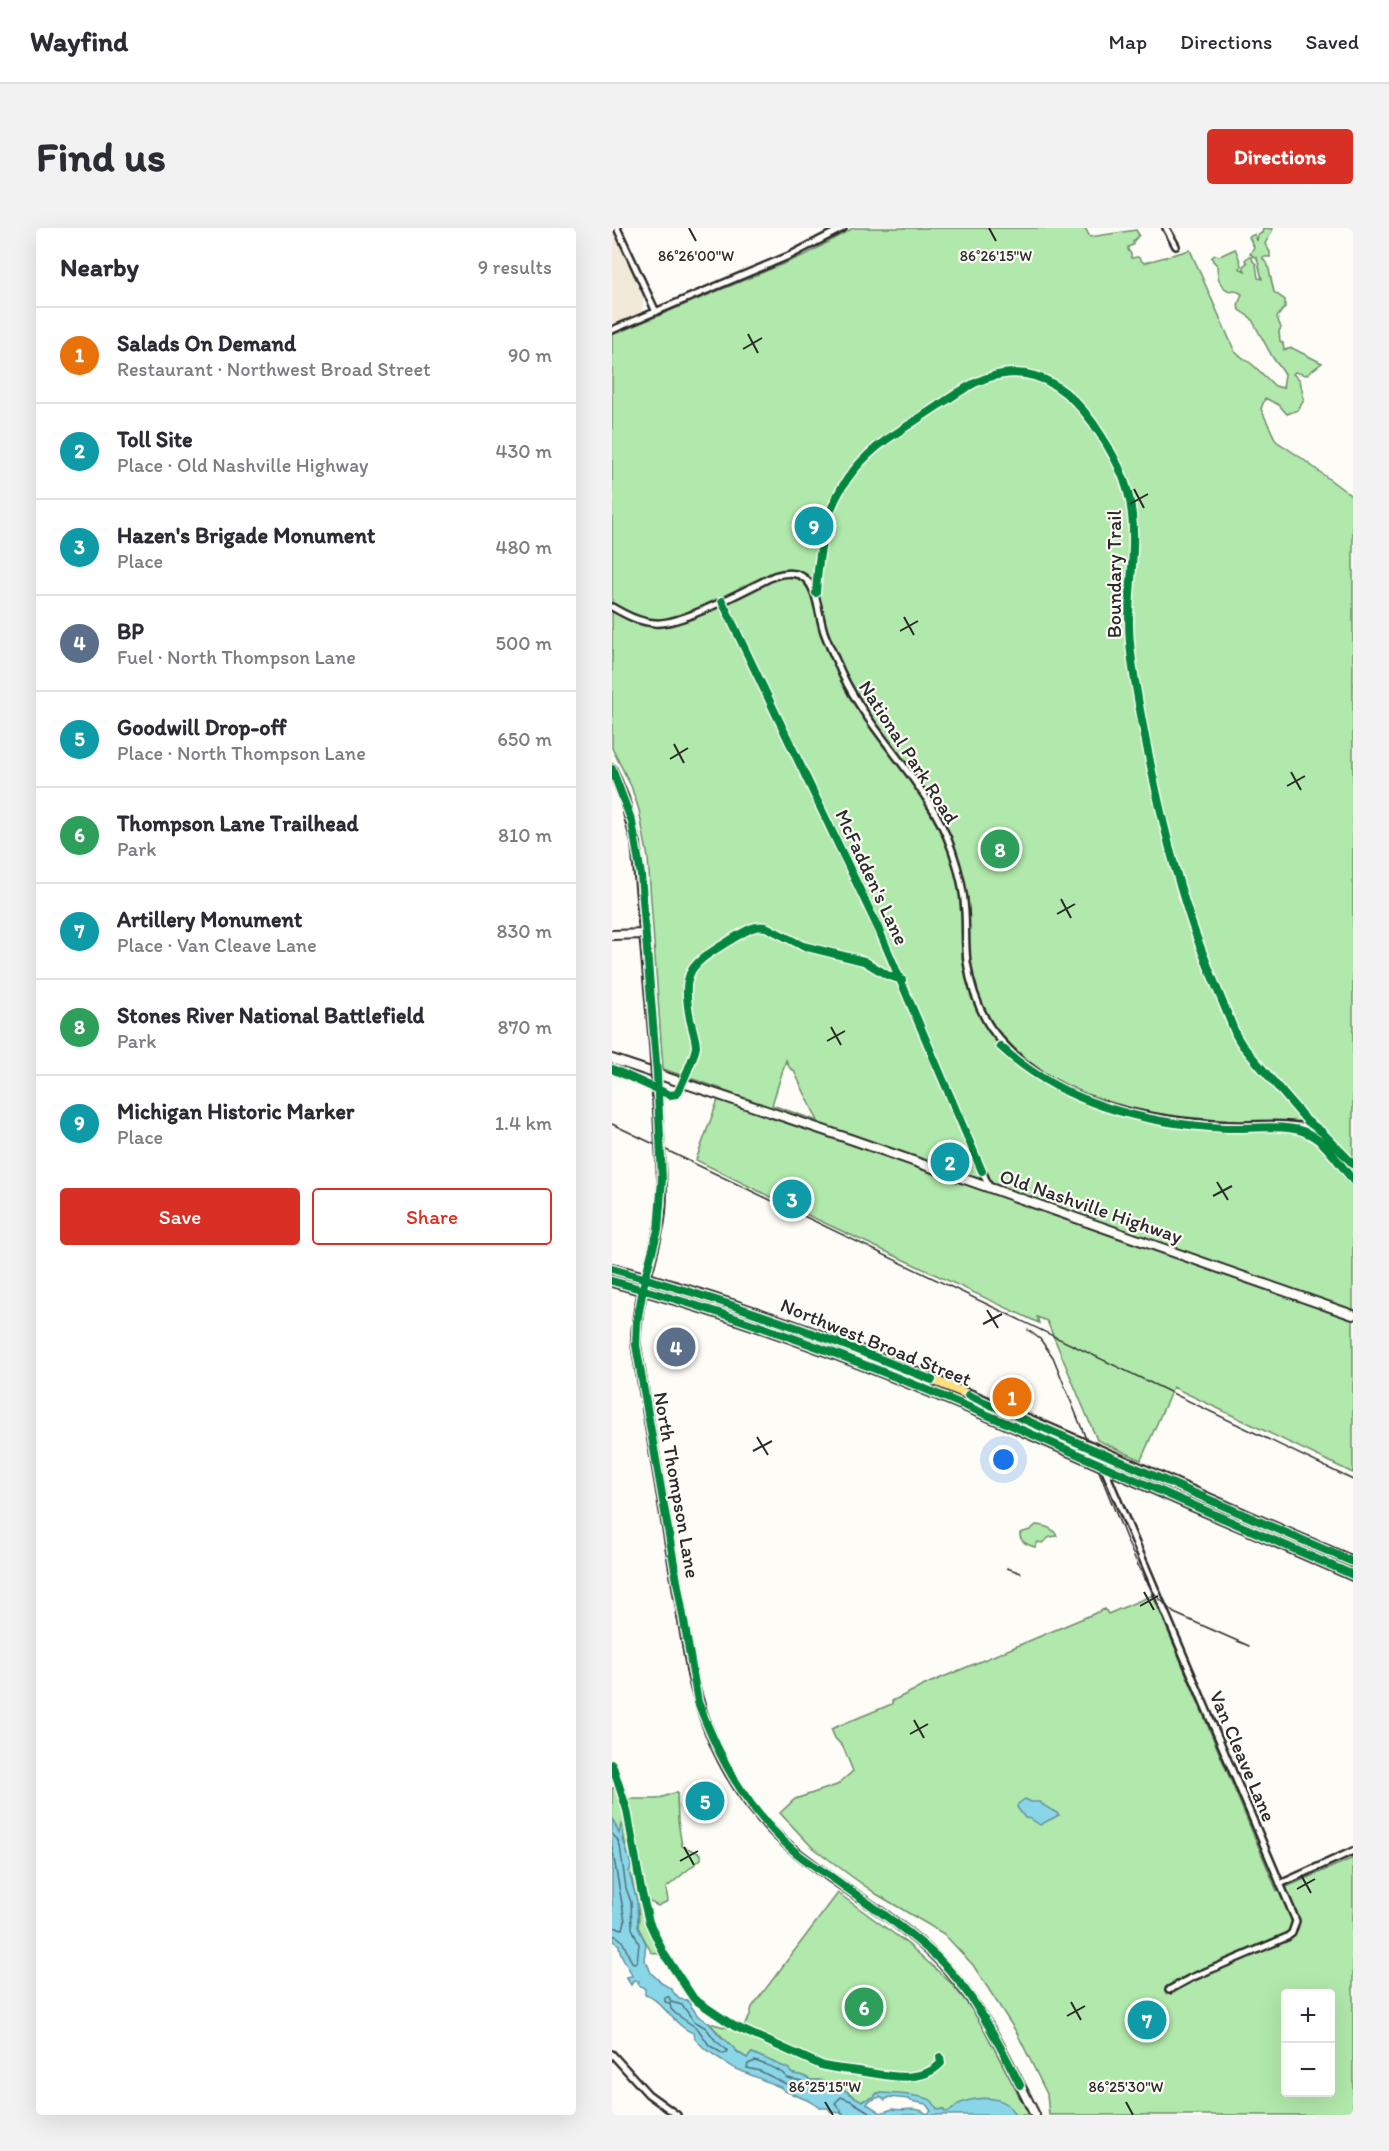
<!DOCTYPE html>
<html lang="en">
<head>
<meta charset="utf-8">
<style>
	:root { --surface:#fff; --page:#f2f2f3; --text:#2b2b33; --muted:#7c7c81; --line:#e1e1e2; --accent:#d93025 }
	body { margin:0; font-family:Itim,sans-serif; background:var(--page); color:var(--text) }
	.controls { position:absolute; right:18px; bottom:18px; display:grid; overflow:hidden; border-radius:6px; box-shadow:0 6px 24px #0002 }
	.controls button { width:54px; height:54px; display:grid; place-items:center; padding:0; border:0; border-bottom:2px solid var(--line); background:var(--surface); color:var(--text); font:30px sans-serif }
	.you { position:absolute; left:392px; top:1232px; width:21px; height:21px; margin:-15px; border:4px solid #fff; border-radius:50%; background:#1a73e8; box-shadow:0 0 0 9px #1a73e833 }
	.badge { display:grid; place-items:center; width:39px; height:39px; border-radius:50%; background:var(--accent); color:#fff; font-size:20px; font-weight:700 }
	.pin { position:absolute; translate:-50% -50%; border:3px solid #fff; box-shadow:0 2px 6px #0006 }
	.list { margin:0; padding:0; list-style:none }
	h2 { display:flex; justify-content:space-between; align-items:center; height:78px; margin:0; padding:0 24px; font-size:26px }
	h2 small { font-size:20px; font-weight:400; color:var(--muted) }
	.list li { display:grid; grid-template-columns:39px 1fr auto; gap:18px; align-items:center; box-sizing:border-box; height:96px; padding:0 24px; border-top:2px solid var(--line) }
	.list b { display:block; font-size:22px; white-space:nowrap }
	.list p { margin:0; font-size:20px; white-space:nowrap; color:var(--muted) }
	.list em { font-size:20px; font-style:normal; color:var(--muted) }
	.actions { display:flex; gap:12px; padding:18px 24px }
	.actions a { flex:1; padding:14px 0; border:2px solid var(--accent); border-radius:6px; text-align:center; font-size:21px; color:var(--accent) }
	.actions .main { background:var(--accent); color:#fff }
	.map { position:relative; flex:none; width:741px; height:1887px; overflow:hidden; border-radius:6px }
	header { display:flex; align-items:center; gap:36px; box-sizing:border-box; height:84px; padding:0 30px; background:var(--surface); border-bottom:2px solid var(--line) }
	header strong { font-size:28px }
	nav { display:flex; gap:33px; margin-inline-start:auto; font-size:21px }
	.intro { display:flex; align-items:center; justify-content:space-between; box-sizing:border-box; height:144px; padding:0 36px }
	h1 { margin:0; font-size:42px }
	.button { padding:15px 27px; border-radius:6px; background:var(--accent); color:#fff; font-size:21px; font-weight:700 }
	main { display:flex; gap:36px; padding:0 36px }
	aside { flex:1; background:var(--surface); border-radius:6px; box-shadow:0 6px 24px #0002 }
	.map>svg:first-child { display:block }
</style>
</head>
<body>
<header>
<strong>Wayfind</strong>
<nav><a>Map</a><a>Directions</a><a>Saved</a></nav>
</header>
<div class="intro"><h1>Find us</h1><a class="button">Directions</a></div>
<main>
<aside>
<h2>Nearby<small>9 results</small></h2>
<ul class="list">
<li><span class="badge" style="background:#e8710a">1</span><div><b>Salads On Demand</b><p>Restaurant · Northwest Broad Street</p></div><em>90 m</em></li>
<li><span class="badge" style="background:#0f9aa8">2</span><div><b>Toll Site</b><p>Place · Old Nashville Highway</p></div><em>430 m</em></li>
<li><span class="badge" style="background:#0f9aa8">3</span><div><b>Hazen's Brigade Monument</b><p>Place</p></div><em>480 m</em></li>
<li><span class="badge" style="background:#5c6f8a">4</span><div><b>BP</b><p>Fuel · North Thompson Lane</p></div><em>500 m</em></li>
<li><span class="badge" style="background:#0f9aa8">5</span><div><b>Goodwill Drop-off</b><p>Place · North Thompson Lane</p></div><em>650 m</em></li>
<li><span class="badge" style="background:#2e9e5b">6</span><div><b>Thompson Lane Trailhead</b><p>Park</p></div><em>810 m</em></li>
<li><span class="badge" style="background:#0f9aa8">7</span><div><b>Artillery Monument</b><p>Place · Van Cleave Lane</p></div><em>830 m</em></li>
<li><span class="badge" style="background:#2e9e5b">8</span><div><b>Stones River National Battlefield</b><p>Park</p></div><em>870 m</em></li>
<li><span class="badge" style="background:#0f9aa8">9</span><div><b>Michigan Historic Marker</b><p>Place</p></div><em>1.4 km</em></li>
</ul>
<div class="actions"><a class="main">Save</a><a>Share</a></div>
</aside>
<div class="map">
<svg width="741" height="1887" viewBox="0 0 741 1887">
	<rect width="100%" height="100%" fill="#fdfcf7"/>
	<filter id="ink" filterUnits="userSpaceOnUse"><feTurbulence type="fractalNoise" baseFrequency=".0167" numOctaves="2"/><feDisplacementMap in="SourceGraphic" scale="12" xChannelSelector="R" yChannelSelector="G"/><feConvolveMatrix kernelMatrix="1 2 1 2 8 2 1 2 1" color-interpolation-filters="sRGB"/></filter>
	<g filter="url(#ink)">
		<!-- built -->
		<path fill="#f2ead8" d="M0,0L32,68L30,85L0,97Z"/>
		<!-- green -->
		<path fill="#b1e8ab" stroke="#6e8a6b" stroke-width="1.5" fill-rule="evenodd" d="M241,0H473L478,9L524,2L527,7L521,14V17L516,19V22L519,26V30L526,29L532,35L578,22L623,124L641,137L663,158L671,160L673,146L661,130L639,90L627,82L626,77L630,66L623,62L617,63C605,56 606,49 605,37L601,33L600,29L603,27L608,28L623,21C624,22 629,35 629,38L627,40L633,43L631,38L635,35L633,32L636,29H640L641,33L644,36L646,50L650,51L645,30L638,26L642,19L637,9L643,6L645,13L646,7L650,5L651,0L661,1L653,16L658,24V29H651V31L656,37L662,64L673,72V79L665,89L669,100L667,103L668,113L671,115L672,122L680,120L710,135L694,147L683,144L681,146L688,152L692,172L686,182L675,186L667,177L653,170L649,181L664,213L688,229L741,269V1245L561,1159L529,1232L485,1212L435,1093L425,1089L427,1095L187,983L84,932L110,861L51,841L36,630L27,582L19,558L0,520V107L195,26ZM174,832L177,839L182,843L206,893L160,877Z
			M424,1297C434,1298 441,1300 445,1308L438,1309L430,1315L426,1314L423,1319C416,1317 407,1314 408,1305L418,1302Z
			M541,1367L665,1663L741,1630V1887H437L435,1866L405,1805L361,1737L332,1706L266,1667L239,1648L199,1618L168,1585L183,1571L225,1557L241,1543L231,1519L223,1510L219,1501L280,1476V1473L317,1455L493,1381L496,1386ZM674,1766H718V1864H674Z
			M0,1560L5,1561L14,1594L33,1694L41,1713L50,1726L48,1727L39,1724L26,1699C29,1684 22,1667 20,1652C19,1649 17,1647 17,1643C17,1629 12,1613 10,1598L7,1607L0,1589Z
			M65,1564L66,1593L70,1618L89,1626V1631L54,1660L56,1673L46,1678L34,1672L17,1571H45Z
			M226,1665L296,1716L339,1755L364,1786L417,1887H403C389,1868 370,1867 349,1876C343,1878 340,1884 333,1884L331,1881L326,1882L301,1868L265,1865L262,1869L250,1873C234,1864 219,1850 198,1852C192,1846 186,1848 178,1845L177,1841L140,1825L135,1830C120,1822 109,1807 97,1795L128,1803L137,1790L140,1779Z"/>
		<!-- water -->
		<path fill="#89d6e8" stroke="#63929c" stroke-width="1.5" fill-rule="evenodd" d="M413,1571L419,1574H428C434,1581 441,1581 447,1587L428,1597L419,1591L413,1590L405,1579L406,1576Z
			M0,1589L7,1606L9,1596L10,1598L11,1611L19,1637L17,1644L25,1673L26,1699L34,1716L32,1733L35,1735L39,1745L51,1756L58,1760L67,1771L75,1772L86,1788L97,1795L108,1808L116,1814L126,1825L135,1830L140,1825L177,1841L179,1845C186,1848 192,1846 198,1852C219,1850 234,1864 250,1873L262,1869L265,1865C276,1865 313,1867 320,1873C322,1875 324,1880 326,1882L331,1881L333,1884C340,1884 340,1881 345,1877C357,1870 383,1867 395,1876C398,1878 400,1883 403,1887H232L231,1885L219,1884L216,1880H209L195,1872L173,1863L168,1859L122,1840L93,1821L83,1811L82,1805C62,1799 49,1770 33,1767V1761L26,1756L27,1753L22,1752L19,1757L14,1749L20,1748C17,1737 7,1729 7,1717L3,1714L0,1707ZM268,1869L273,1872L277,1869L297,1871L299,1873L314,1876L319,1883L315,1886C304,1877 293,1884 280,1881L269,1885L255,1876L257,1873Z"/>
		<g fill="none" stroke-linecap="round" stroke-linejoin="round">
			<!-- shore -->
			<path stroke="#516f77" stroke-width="1.5" d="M0,1606L5,1611L8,1618L14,1660L19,1674L20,1700L27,1716L25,1734L21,1735C13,1726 14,1709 0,1707
				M0,1619L13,1693L11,1701L0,1699
				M53,1769H57L59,1774L70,1777L82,1793L94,1800L103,1812L115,1822L114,1825L111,1826L97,1817L86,1801L64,1786L59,1781L58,1775L53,1774Z
				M143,1833C154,1837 169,1841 175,1850L190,1853L193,1863L190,1864L148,1843L135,1840L136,1836Z
				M230,1887L229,1882L223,1875L229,1869L239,1873L262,1887"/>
			<!-- street casing -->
			<g stroke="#2b2b2b" stroke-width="10">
				<path id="street" d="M5,0L44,84
					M554,0L564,18
					M0,102L179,27L231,0
					M110,373L267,702L377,959
					M0,379C14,387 27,394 43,395C69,398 136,360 162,348C206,334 203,376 212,404C217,418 224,432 230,446C260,509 317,555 340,622C347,642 352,663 353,684C354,701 353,718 355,734C358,755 365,776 375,794C381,805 389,813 398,822C454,879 544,894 621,897C644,898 670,894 693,899L707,907L741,947
					M492,1240L684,1693L680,1705L675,1709L579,1750L557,1762
					M668,1656L741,1623
					M0,1826L36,1866L65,1887"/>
			</g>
			<!-- secondary casing -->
			<g stroke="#2b2b2b" stroke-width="12">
				<path id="secondary" d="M0,541L12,570L24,615L42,817
					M0,707L33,706
					M0,831L241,912L741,1087
					M50,951C50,969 50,986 46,1003C38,1041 23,1078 24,1117L80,1447C95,1514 129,1580 184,1624C231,1661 286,1690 328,1733C371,1777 396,1833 423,1887"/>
			</g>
			<!-- primary casing -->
			<g stroke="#2b2b2b" stroke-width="14">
				<path id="primary" d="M0,1041C257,1110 497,1230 741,1334
					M0,1053C171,1099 331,1166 492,1238C574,1275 658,1310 741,1347"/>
			</g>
			<!-- street -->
			<use href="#street" stroke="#fdfcf7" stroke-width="5"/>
			<!-- secondary -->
			<use href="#secondary" stroke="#fdfcf7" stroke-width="8"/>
			<!-- primary -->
			<use href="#primary" stroke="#fde080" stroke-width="9"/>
			<!-- rail -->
			<path stroke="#2b2b2b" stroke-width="1.5" d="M0,896L741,1252
				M416,1102L428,1111L441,1129L516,1315L531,1348L543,1366L562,1385L637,1418
				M395,1340L409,1345"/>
			<!-- secondary-bridge casing -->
			<g stroke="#2b2b2b" stroke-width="12" stroke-linecap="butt">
				<path id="secondary-bridge" d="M42,817L50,951"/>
			</g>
			<!-- secondary-bridge -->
			<use href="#secondary-bridge" stroke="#fdfcf7" stroke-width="8"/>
			<!-- cycleway casing -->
			<g stroke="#fdfcf7" stroke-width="11">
				<path id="cycleway" d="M204,365C208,301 219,252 274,212C292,200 309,189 327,177C343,167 360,154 378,149C423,135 456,160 481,195C500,223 517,252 520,287C524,322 517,357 517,393C517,422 523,453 528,482C541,553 556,624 579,693C592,732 609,769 624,807L630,817L695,893L710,904L741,936
					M110,373L267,702L370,943
					M0,541L20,594L29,647L45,846L50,951L46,1002L33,1050L25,1094L24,1117L86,1474C108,1532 134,1580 181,1622C192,1632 206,1640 218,1648C255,1675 294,1700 327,1731C363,1767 385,1812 408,1857
					M388,818C450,876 532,896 615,900C637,901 678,895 697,906C715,915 728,937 741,952
					M0,841L58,867L65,866C69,859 83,826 84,819C84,811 80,800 78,791C69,741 78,737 120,711C131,705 141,696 154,699L191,718L252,733L275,747L290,752
					M0,1041C109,1071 215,1108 320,1152
					M0,1053C171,1099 331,1166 492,1238C574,1275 658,1310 741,1347
					M356,1167L741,1334
					M0,1536L15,1582L29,1661L37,1694L52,1726L82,1771L122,1798L209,1837C221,1841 234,1841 247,1843C272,1847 309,1857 329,1835L328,1829"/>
			</g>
			<!-- cycleway -->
			<use href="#cycleway" stroke="#00873e" stroke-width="8"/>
		</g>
	</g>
	<!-- ticks -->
	<path fill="none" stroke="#2b2b2b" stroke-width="2" d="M77,0L84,13M377,0L384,13M136,106L146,125M131,121L150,110M522,261L532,280M518,276L536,266M292,389L302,407M288,403L306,393M62,516L72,535M58,531L76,520M679,544L689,562M675,558L693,548M449,671L459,690M445,686L463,676M219,799L229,817M215,813L233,803M605,954L616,972M601,968L620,958M375,1082L386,1100M371,1096L390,1086M145,1209L156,1227M141,1223L160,1213M532,1364L542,1382M528,1378L546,1368M302,1492L312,1510M298,1506L316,1496M72,1619L82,1637M68,1633L86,1623M689,1647L699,1665M685,1661L703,1651M459,1774L469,1792M455,1788L473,1778M213,1874L221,1887M514,1874L521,1887"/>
	<g text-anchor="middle" stroke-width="4.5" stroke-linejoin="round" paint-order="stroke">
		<!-- street labels -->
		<g font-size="20" fill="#2b2b2b" stroke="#fdfcf7">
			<text transform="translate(502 346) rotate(-90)" y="7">Boundary Trail</text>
			<text transform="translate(297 524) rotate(57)" y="7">National Park Road</text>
			<text transform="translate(260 649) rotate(65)" y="7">McFadden's Lane</text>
			<text transform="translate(479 978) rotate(19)" y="7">Old Nashville Highway</text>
			<text transform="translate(264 1114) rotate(22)" y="7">Northwest Broad Street</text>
			<text transform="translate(65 1257) rotate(80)" y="7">North Thompson Lane</text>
			<text transform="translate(631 1528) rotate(67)" y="7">Van Cleave Lane</text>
		</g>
	</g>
	<g font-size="15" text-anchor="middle" fill="#2b2b2b" stroke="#fdfcf7" stroke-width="4.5" stroke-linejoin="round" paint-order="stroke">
		<text x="84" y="33">86°26'00"W</text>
		<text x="384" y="33">86°26'15"W</text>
		<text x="213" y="1864">86°25'15"W</text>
		<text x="514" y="1864">86°25'30"W</text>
	</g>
</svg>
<div class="controls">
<button>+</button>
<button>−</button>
</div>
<div class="you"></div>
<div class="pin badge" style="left:400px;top:1169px;background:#e8710a">1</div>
<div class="pin badge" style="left:338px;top:934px;background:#0f9aa8">2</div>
<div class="pin badge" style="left:180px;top:971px;background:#0f9aa8">3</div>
<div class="pin badge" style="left:64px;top:1119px;background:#5c6f8a">4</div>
<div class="pin badge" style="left:93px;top:1573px;background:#0f9aa8">5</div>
<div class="pin badge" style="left:252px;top:1779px;background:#2e9e5b">6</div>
<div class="pin badge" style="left:535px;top:1792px;background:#0f9aa8">7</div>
<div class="pin badge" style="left:388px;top:621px;background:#2e9e5b">8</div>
<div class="pin badge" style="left:202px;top:298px;background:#0f9aa8">9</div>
</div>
</main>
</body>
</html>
